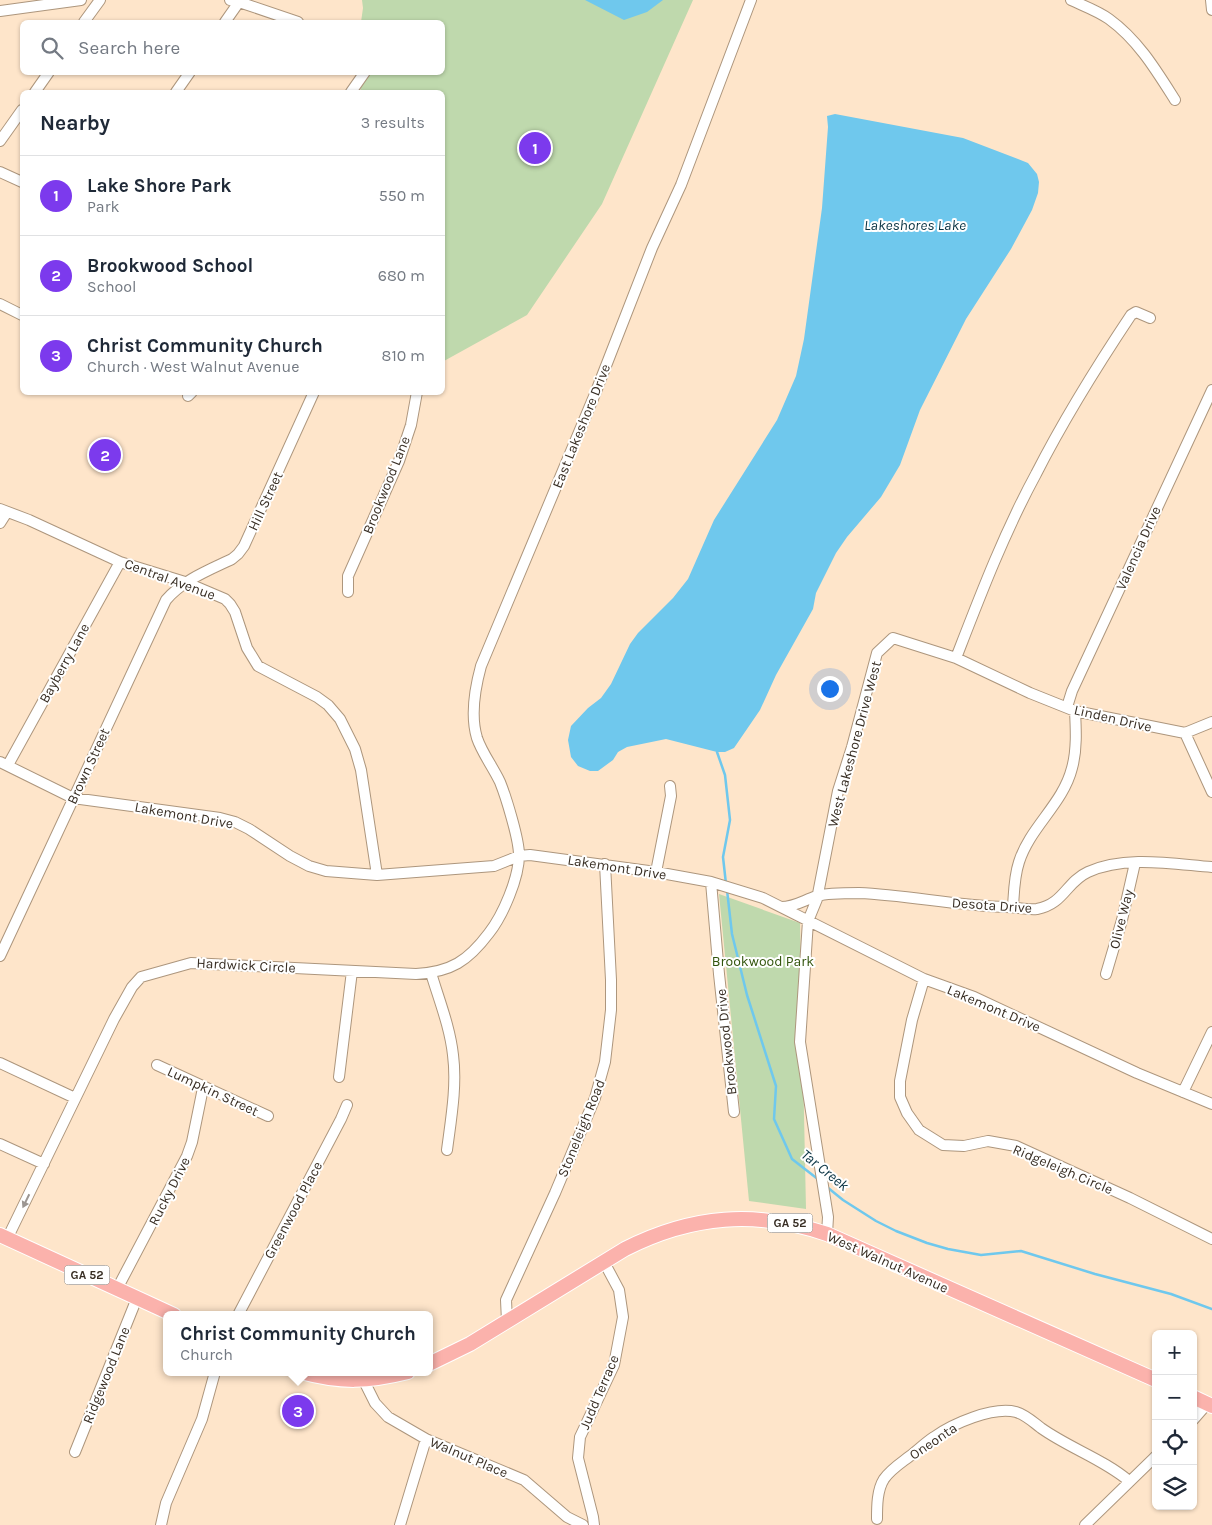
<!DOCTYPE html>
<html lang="en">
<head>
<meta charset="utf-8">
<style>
	:root { --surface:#fff; --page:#f6f6f7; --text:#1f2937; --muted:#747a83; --line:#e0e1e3; --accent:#7c3aed }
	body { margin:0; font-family:Karla,sans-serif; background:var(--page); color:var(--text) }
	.controls { position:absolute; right:15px; bottom:15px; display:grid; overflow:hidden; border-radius:8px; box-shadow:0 1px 4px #0004 }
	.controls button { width:45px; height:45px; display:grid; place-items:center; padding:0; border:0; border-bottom:1px solid var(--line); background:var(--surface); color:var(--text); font:25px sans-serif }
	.you { position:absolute; left:829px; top:688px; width:18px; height:18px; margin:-12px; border:4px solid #fff; border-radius:50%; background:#1a73e8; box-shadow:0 0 0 8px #1a73e833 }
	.badge { display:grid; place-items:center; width:32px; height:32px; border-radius:50%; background:var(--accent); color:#fff; font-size:16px; font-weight:700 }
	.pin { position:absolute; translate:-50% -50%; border:2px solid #fff; box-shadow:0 1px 5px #0006 }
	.popup { position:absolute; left:163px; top:1311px; width:270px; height:65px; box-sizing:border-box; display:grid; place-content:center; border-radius:8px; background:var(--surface); filter:drop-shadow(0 1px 4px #0005); font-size:16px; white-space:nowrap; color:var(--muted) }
	.popup b { font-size:19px; color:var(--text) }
	.popup::after { content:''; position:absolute; left:50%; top:100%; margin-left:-10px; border:10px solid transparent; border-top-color:var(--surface) }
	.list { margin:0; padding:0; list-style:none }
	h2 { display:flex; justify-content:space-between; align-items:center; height:65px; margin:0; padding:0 20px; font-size:21px }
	h2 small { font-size:16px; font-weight:400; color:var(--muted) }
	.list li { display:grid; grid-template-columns:32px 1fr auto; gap:15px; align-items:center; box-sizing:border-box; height:80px; padding:0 20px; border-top:1px solid var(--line) }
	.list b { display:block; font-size:19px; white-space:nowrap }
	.list p { margin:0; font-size:16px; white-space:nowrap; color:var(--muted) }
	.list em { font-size:16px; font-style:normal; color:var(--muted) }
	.icon { flex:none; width:28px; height:28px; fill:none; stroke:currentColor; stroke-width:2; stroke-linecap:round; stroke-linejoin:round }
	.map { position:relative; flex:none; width:1212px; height:1525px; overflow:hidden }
	.search { position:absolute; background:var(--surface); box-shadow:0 1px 4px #0004; left:20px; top:20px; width:425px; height:55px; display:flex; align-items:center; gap:12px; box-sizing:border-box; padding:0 18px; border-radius:8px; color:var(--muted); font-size:19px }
	.panel { position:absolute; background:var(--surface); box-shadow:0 1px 4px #0004; left:20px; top:90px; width:425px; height:305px; border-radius:8px }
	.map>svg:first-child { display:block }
</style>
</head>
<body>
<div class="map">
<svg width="1212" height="1525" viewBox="0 0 1212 1525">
	<rect width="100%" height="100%" fill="#fee5ca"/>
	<!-- green -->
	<path fill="#bfd9ad" d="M362,0H693L602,204L527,315L444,361L442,360V92H360L364,73L442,72V22H361L363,8Z
		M719,894L800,923L806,1209L749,1201Z"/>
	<!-- water -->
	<path fill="#6fc8ed" d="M585,0H663L647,12L624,20Z
		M835,114L963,138L1018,159L1028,163L1037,174L1039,182L1038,193L1032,210L1011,249L966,319L920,410L900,465L881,497L847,537L836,553L816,593L813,609L776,675L760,710L734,748L725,752H717L666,739L627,747L618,752L613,760L598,771H590L578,766L571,757L568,740L571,726L588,708L601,698L611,684L630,644L638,633L673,598L688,579L714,520L777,420L796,376L804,339L822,208L828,127L827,116Z"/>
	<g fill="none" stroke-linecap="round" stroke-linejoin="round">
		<!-- stream -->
		<path stroke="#6fc8ed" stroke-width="2.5" d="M717,752L725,775L730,820L723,857L726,884
			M727,890L732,934L747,995L776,1086L774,1119L792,1159L819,1180
			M827,1187L843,1200L876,1221L896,1231L927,1243L948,1249L981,1255L1021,1251L1095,1274L1171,1294L1212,1309"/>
		<!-- minor casing -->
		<g stroke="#ad967d" stroke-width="12">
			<path id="minor" d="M230,0L239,2L298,22
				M1071,0C1084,6 1098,11 1109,19C1138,40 1156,70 1175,100
				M1211,0L1212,10
				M0,11L81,0
				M84,22L100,0
				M225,22L239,2
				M35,92L49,72
				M176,92L190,72
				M351,92L365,72
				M0,141L22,110
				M0,172L22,182
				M0,304L22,315
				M188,396L192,392
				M0,509L29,520L120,562L185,582L225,599L230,604L235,612L247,648L258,666L317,697L328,705L340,719L355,749L361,770L377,875
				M0,523L7,512
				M348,592V576L399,461L411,425L417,392
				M956,658C980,596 1004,533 1036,474C1064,419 1097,366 1131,315L1136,312L1150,318
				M1067,707L1072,691L1212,390
				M1185,733L1212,722
				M0,762L73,798L220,818L235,822L249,829L290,856L309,866L326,871L377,875L494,866L519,856L530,855L656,872L711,882L763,898L924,979L974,997L1137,1073L1212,1104
				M8,765L120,562
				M656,872L671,796L670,786
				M711,882L719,974L734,1112
				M781,907C795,907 804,900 817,896C827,893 848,893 859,893C908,895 957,906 1006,907C1016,907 1027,910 1037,909C1064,904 1066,882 1088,872C1125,855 1173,864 1212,867
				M1013,907C1014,892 1014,877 1019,862C1030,827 1063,804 1072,768C1077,750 1076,730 1075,711
				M0,956L166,600C183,580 209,570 232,559L238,554L244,546L314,392
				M431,973C439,1000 450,1027 453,1055C457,1086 451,1119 447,1150
				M1106,974L1122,920L1135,863
				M924,979L912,1020L900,1081V1097L907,1113L919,1130L943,1145L964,1146L988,1141L1016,1146L1130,1198L1212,1239
				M0,1063L75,1098
				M157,1065L268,1116
				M339,1077L352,971
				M1183,1092L1212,1032
				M0,1144L44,1164
				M827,1234L828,1217L800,1042L808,921L817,899L838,791L852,747L877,653L893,638L956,658L1030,693L1075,711L1185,733L1212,792
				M7,1239L114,1019L132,987L141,977L191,963L416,974C451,972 468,961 489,933C503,915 519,878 519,855C519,839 506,797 500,782C493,767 482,753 477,738C470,715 475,688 481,666L595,394L652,248L681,185L751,0
				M117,1289L187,1156L192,1142L203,1088
				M238,1315L341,1119L347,1105
				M507,1321L506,1300L555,1193L595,1098L605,1062L611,1010V980L605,864
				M364,1381L375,1403L388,1417L426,1439L524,1480L567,1517L583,1525
				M1193,1420L1207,1404
				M75,1452L137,1298
				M877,1519C877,1506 877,1490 884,1479C891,1469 901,1463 910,1456C918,1450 925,1443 934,1437C952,1424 993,1406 1016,1412C1026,1415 1033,1422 1041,1428C1069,1448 1103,1459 1129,1481
				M161,1525L166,1503L202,1419L215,1372
				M400,1525L426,1439
				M594,1525L593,1517L578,1458L580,1437L614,1365L623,1317L619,1290L604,1262
				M1085,1525L1156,1456"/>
		</g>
		<!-- major casing -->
		<g stroke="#fff" stroke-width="16">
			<path id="major" d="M0,1235L174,1315
				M429,1364L470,1344L625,1249C692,1215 756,1210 827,1234L1156,1380
				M301,1372C341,1383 368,1382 408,1372
				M1193,1397L1212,1406"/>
		</g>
		<!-- minor -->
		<use href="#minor" stroke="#fff" stroke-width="10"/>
		<!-- major -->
		<use href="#major" stroke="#fbb2ac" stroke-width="14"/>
	</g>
	<!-- one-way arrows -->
	<defs><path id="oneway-solid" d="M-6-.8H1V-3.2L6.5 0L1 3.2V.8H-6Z" transform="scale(1.25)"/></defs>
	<use fill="#9c9692" href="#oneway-solid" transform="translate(26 1201) rotate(116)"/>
	<g text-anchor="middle" stroke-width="4" stroke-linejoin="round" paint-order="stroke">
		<!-- shield labels -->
		<g fill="#fff" stroke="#746d66" stroke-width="1">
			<rect x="767.5" y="1213.5" width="45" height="19" rx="4"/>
			<rect x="64.5" y="1265.5" width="45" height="19" rx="4"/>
		</g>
		<g font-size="12" font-weight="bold" fill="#382e24">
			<text x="790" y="1227">GA 52</text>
			<text x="87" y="1279">GA 52</text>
		</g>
		<!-- street labels -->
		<g font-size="14" fill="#382e24" stroke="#fff">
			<text transform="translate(581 426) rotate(-68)" y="5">East Lakeshore Drive</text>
			<text transform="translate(386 485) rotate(-68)" y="5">Brookwood Lane</text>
			<text transform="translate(265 501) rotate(-65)" y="5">Hill Street</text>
			<text transform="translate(1138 548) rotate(-66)" y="5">Valencia Drive</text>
			<text transform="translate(170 579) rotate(20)" y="5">Central Avenue</text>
			<text transform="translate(64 663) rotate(-61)" y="5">Bayberry Lane</text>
			<text transform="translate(1113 718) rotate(13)" y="5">Linden Drive</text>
			<text transform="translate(854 744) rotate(-75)" y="5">West Lakeshore Drive West</text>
			<text transform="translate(88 766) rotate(-65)" y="5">Brown Street</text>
			<text transform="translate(184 815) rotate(10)" y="5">Lakemont Drive</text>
			<text transform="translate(617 867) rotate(9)" y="5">Lakemont Drive</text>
			<text transform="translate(992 905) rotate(4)" y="5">Desota Drive</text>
			<text transform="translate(1121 919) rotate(-76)" y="5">Olive Way</text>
			<text transform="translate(246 965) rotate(3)" y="5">Hardwick Circle</text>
			<text transform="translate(994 1008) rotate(23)" y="5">Lakemont Drive</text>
			<text transform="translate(726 1042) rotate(-96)" y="5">Brookwood Drive</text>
			<text transform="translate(213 1091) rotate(25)" y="5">Lumpkin Street</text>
			<text transform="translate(581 1128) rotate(-68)" y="5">Stoneleigh Road</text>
			<text transform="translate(1063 1169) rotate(23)" y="5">Ridgeleigh Circle</text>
			<text transform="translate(169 1191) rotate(-63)" y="5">Rucky Drive</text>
			<text transform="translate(293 1210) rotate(-62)" y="5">Greenwood Place</text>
			<text transform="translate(888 1262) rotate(24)" y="5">West Walnut Avenue</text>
			<text transform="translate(106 1375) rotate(-68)" y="5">Ridgewood Lane</text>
			<text transform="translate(599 1392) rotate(-67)" y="5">Judd Terrace</text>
			<text transform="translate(933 1441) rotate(-34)" y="5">Oneonta</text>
			<text transform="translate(469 1457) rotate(23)" y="5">Walnut Place</text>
		</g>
		<!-- park labels -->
		<g font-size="14" fill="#32540c" stroke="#fff">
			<text x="763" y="966">Brookwood Park</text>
		</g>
		<!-- water labels -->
		<g font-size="15" font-style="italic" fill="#0a3444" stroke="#fff">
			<text x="915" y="230">Lakeshores Lake</text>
			<text transform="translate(825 1170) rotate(39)" y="5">Tar Creek</text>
		</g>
	</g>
</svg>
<div class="controls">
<button>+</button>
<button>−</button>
<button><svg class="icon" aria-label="locate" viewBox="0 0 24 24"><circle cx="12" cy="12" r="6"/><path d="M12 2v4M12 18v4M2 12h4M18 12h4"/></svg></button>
<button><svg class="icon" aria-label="layers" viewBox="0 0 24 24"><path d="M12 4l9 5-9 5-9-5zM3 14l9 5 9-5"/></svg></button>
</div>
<div class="you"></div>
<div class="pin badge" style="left:535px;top:148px">1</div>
<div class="pin badge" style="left:105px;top:455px">2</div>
<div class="pin badge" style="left:298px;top:1411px">3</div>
<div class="popup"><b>Christ Community Church</b>Church</div>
<div class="search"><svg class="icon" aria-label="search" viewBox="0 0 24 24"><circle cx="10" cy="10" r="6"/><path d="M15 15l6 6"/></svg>Search here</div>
<section class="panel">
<h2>Nearby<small>3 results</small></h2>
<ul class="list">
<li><span class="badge">1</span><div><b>Lake Shore Park</b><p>Park</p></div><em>550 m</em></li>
<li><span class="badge">2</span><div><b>Brookwood School</b><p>School</p></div><em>680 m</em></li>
<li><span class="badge">3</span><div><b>Christ Community Church</b><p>Church · West Walnut Avenue</p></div><em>810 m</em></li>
</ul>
</section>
</div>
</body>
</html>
